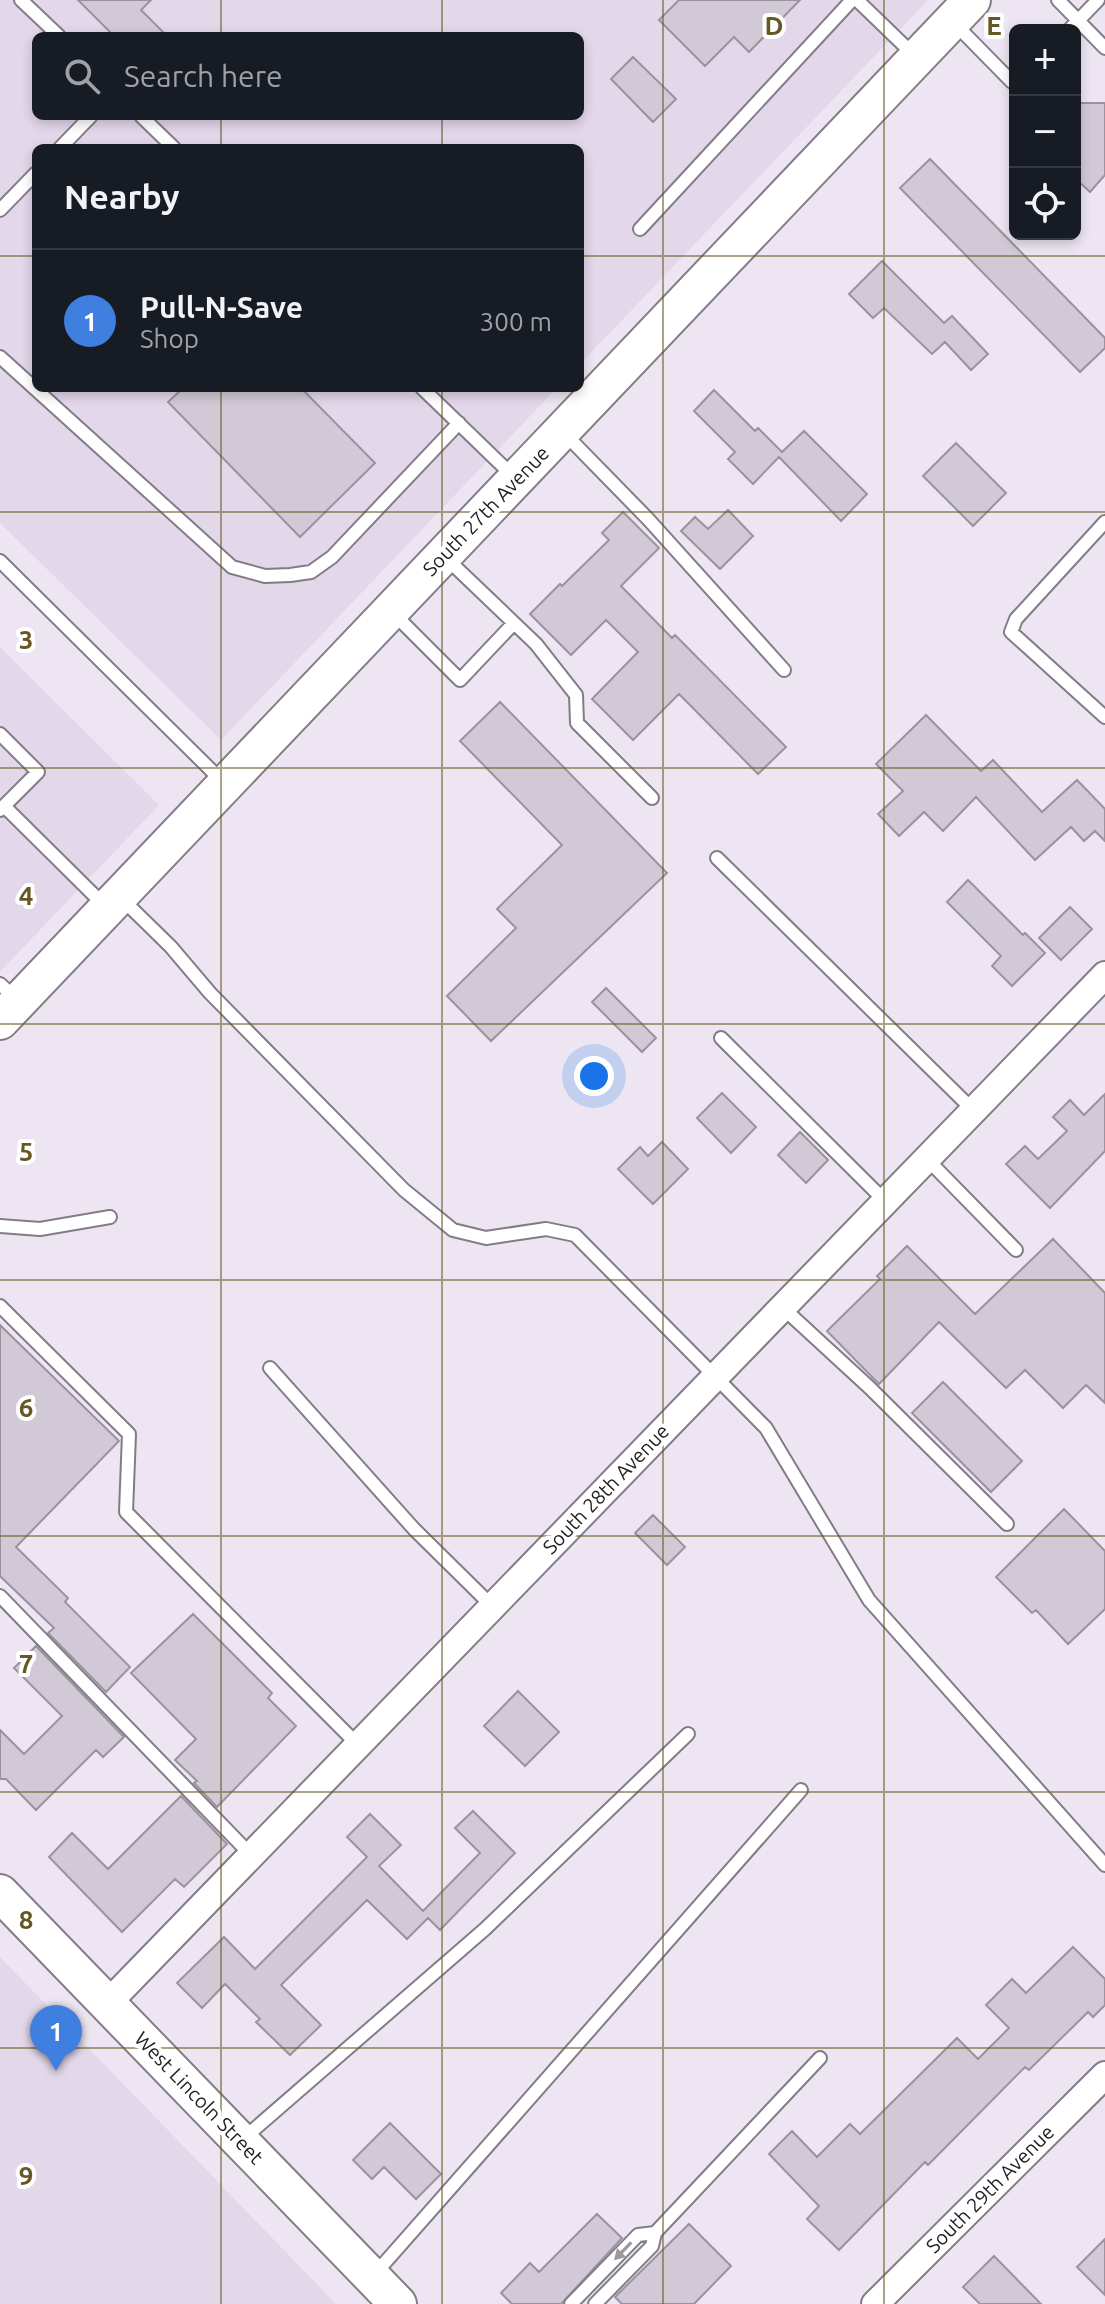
<!DOCTYPE html>
<html lang="en">
<head>
<meta charset="utf-8">
<style>
	:root { --surface:#171b24; --page:#242831; --text:#f1f3f6; --muted:#9ea1a6; --line:#363941; --accent:#b2ad98 }
	body { margin:0; font-family:Ubuntu,sans-serif; background:var(--page); color:var(--text) }
	.controls { position:absolute; right:24px; top:24px; display:grid; overflow:hidden; border-radius:12px; box-shadow:0 4px 12px #0003 }
	.controls button { width:72px; height:72px; display:grid; place-items:center; padding:0; border:0; border-bottom:2px solid var(--line); background:var(--surface); color:var(--text); font:40px sans-serif }
	.you { position:absolute; left:594px; top:1076px; width:28px; height:28px; margin:-20px; border:6px solid #fff; border-radius:50%; background:#1a73e8; box-shadow:0 0 0 12px #1a73e833 }
	.badge { display:grid; place-items:center; width:52px; height:52px; border-radius:50%; background:var(--accent); color:#fff; font-size:26px; font-weight:700 }
	.pin { position:absolute; translate:-50% -66px; filter:drop-shadow(0 2px 4px #0008) }
	.pin::after { content:''; position:absolute; top:42px; width:28px; height:24px; background:inherit; clip-path:polygon(0 0,100% 0,50% 100%) }
	.list { margin:0; padding:0; list-style:none }
	h2 { display:flex; justify-content:space-between; align-items:center; height:104px; margin:0; padding:0 32px; font-size:34px }
	h2 small { font-size:26px; font-weight:400; color:var(--muted) }
	.list li { display:grid; grid-template-columns:52px 1fr auto; gap:24px; align-items:center; box-sizing:border-box; height:144px; padding:0 32px; border-top:2px solid var(--line) }
	.list b { display:block; font-size:30px; white-space:nowrap }
	.list p { margin:0; font-size:26px; white-space:nowrap; color:var(--muted) }
	.list em { font-size:26px; font-style:normal; color:var(--muted) }
	.icon { flex:none; width:44px; height:44px; fill:none; stroke:currentColor; stroke-width:2; stroke-linecap:round; stroke-linejoin:round }
	.map { position:relative; flex:none; width:1105px; height:2304px; overflow:hidden }
	.search { position:absolute; background:var(--surface); box-shadow:0 4px 12px #0003; left:32px; top:32px; width:552px; height:88px; display:flex; align-items:center; gap:20px; box-sizing:border-box; padding:0 28px; border-radius:12px; color:var(--muted); font-size:30px }
	.panel { position:absolute; background:var(--surface); box-shadow:0 4px 12px #0003; left:32px; top:144px; width:552px; height:248px; border-radius:12px }
	.map>svg:first-child { display:block }
</style>
</head>
<body>
<div class="map">
<svg width="1105" height="2304" viewBox="0 0 1105 2304">
	<rect width="100%" height="100%" fill="#ede6f2"/>
	<!-- built -->
	<path fill="#e3d7ea" fill-rule="evenodd" d="M0,0H928L580,364V148H36V388H557L221,740L0,523ZM36,36H580V116H36Z
		M0,647L159,805L0,972Z
		M0,1957L222,2186L336,2304H0Z"/>
	<!-- building -->
	<path fill="#d1cad6" stroke="#9a939e" stroke-width="2" d="M78,0H151L141,10L167,36H114Z
		M679,0H800L749,52L734,37L705,66L659,20Z
		M633,57L676,99L653,122L611,79Z
		M1075,103H1105V175L1090,192L1075,178Z
		M930,159L1105,338V348L1080,372L900,188Z
		M882,261L944,323L952,316L988,354L971,370L945,342L932,354L884,308L873,318L849,294Z
		M183,388H301L375,463L300,537L168,402Z
		M714,390L755,431L758,428L782,452L804,431L867,494L841,521L779,457L753,484L728,459L735,452L694,411Z
		M956,443L1006,493L973,526L923,476Z
		M728,510L753,536L720,569L681,531L695,517L708,529Z
		M623,512L659,548L621,586L672,638L675,635L786,747L758,774L679,694L633,740L592,699L638,652L606,620L571,655L530,614L560,584L562,586L609,540L602,533Z
		M500,702L667,873L491,1041L447,996L516,928L497,909L562,845L460,741Z
		M926,715L981,771L993,760L1042,812L1077,780L1105,809V841L1095,831L1084,841L1071,827L1035,860L976,797L943,831L924,812L899,836L878,814L903,791L876,764Z
		M968,880L1023,935L1025,933L1045,953L1012,986L992,966L1001,956L947,902Z
		M1070,907L1092,929L1061,960L1039,938Z
		M606,988L656,1038L642,1052L592,1002Z
		M722,1093L756,1127L731,1153L697,1118Z
		M1105,1094V1151L1050,1208L1006,1164L1025,1146L1038,1159L1067,1131L1053,1117L1070,1100L1084,1115Z
		M800,1132L828,1160L806,1183L778,1155Z
		M662,1142L688,1169L653,1204L618,1169L640,1147L648,1156Z
		M1053,1239L1105,1293V1403L1086,1385L1063,1408L1025,1370L1006,1388L939,1322L879,1384L827,1331L880,1279L877,1276L907,1246L975,1314Z
		M0,1325L119,1441L16,1547L68,1598L65,1602L130,1667L106,1692L48,1633L54,1628L0,1576Z
		M943,1382L1022,1461L991,1492L912,1413Z
		M1064,1509L1105,1551V1609L1068,1644L1036,1610L1032,1613L996,1577Z
		M653,1515L685,1547L667,1565L635,1533Z
		M193,1614L272,1693L268,1698L296,1726L217,1807L194,1783L197,1781L175,1760L196,1739L131,1673Z
		M36,1646L124,1737L103,1757L96,1750L36,1810L6,1779H0V1730L24,1754L62,1716L14,1668Z
		M518,1691L559,1732L525,1766L484,1726Z
		M181,1796L227,1844L184,1887L175,1879L122,1932L49,1857L72,1833L108,1869Z
		M473,1811L515,1853L440,1930L428,1918L407,1939L367,1900L281,1985L321,2025L290,2055L256,2022L260,2019L225,1984L202,2008L177,1983L224,1937L255,1969L367,1857L347,1837L370,1814L401,1845L379,1866L423,1911L480,1853L455,1828Z
		M1073,1947L1105,1979V2005L1093,2017L1088,2012L1029,2070L1025,2067L928,2165L925,2162L839,2250L807,2219L819,2206L769,2154L792,2131L817,2157L850,2124L860,2134L957,2038L978,2059L1009,2028L986,2005L1012,1979L1026,1993Z
		M390,2123L441,2174L416,2199L384,2167L372,2179L353,2160Z
		M597,2214L622,2238L561,2304H512L501,2293L530,2263L539,2272Z
		M689,2224L731,2266L694,2304H622L615,2297Z
		M1105,2239V2295L1077,2267Z
		M994,2256L1041,2304H980L963,2287Z"/>
	<g fill="none" stroke-linecap="round" stroke-linejoin="round">
		<!-- lane casing -->
		<g stroke="#837c87" stroke-width="16">
			<path id="lane" d="M21,0L59,36
				M857,0L915,56
				M1058,0L1105,48
				M955,24L1012,82H1015
				M1069,30L1098,0
				M141,116L174,148
				M60,148L91,116
				M0,210L36,173
				M640,229L852,0
				M0,357L232,567L265,576L290,575L311,572L332,557L459,423
				M422,388L514,477
				M563,432L648,519L784,670
				M1105,522L1016,619L1011,632L1105,717
				M446,558L536,644L576,695L577,723L652,798
				M0,561L222,781
				M392,612L460,680L514,623
				M0,734L38,772L0,810
				M4,806L105,906
				M717,858L973,1110
				M121,898L171,947L210,993L404,1190L453,1230L486,1238L546,1229L575,1235L766,1428L869,1600L1105,1865
				M0,984L16,999
				M721,1038L885,1201
				M926,1158L1016,1250
				M0,1226L40,1229L110,1217
				M0,1306L129,1434L126,1512L358,1745
				M782,1307L870,1388L1007,1524
				M270,1368L414,1529L492,1606
				M0,1596L251,1855
				M243,2139L485,1929L688,1734
				M655,2233L820,2058
				M374,2275L801,1790
				M571,2304L638,2235L655,2233L652,2246L595,2304"/>
		</g>
		<!-- street casing -->
		<g stroke="#837c87" stroke-width="30">
			<path id="street" d="M108,2003L1105,975
				M875,2304L1105,2075"/>
		</g>
		<!-- secondary casing -->
		<g stroke="#837c87" stroke-width="40">
			<path id="secondary" d="M0,1021L972,0
				M0,1893L398,2304"/>
		</g>
		<!-- lane -->
		<use href="#lane" stroke="#fff" stroke-width="12"/>
		<!-- street -->
		<use href="#street" stroke="#fff" stroke-width="26"/>
		<!-- secondary -->
		<use href="#secondary" stroke="#fff" stroke-width="36"/>
	</g>
	<!-- one-way arrows -->
	<defs><path id="oneway-solid" d="M-6-.8H1V-3.2L6.5 0L1 3.2V.8H-6Z" transform="scale(2)"/></defs>
	<use fill="#9a999b" href="#oneway-solid" transform="translate(623 2251) rotate(134)"/>
	<!-- grid -->
	<path fill="none" stroke="#665825" stroke-width="2" stroke-opacity="0.55" d="M221,0V36M442,0V36M663,0V2304M884,0V2304M221,116V148M442,116V148M0,256H36M580,256H1105M221,388V2304M442,388V2304M0,512H1105M0,768H1105M0,1024H1105M0,1280H1105M0,1536H1105M0,1792H1105M0,2048H1105"/>
	<g text-anchor="middle" stroke-width="8" stroke-linejoin="round" paint-order="stroke">
		<!-- street labels -->
		<g font-size="20" fill="#1f1d21" stroke="#fff">
			<text transform="translate(486 511) rotate(-46)" y="7">South 27th Avenue</text>
			<text transform="translate(606 1489) rotate(-46)" y="7">South 28th Avenue</text>
			<text transform="translate(199 2098) rotate(46)" y="7">West Lincoln Street</text>
			<text transform="translate(990 2189) rotate(-45)" y="7">South 29th Avenue</text>
		</g>
	</g>
	<g font-size="26" text-anchor="middle" font-weight="bold" fill="#665825" stroke="#fff" stroke-width="8" stroke-linejoin="round" paint-order="stroke">
		<text x="774" y="35">D</text>
		<text x="994" y="35">E</text>
		<text x="26" y="649">3</text>
		<text x="26" y="905">4</text>
		<text x="26" y="1161">5</text>
		<text x="26" y="1417">6</text>
		<text x="26" y="1673">7</text>
		<text x="26" y="1929">8</text>
		<text x="26" y="2185">9</text>
	</g>
</svg>
<div class="controls">
<button>+</button>
<button>−</button>
<button><svg class="icon" aria-label="locate" viewBox="0 0 24 24"><circle cx="12" cy="12" r="6"/><path d="M12 2v4M12 18v4M2 12h4M18 12h4"/></svg></button>
</div>
<div class="you"></div>
<div class="pin badge" style="left:56px;top:2071px;background:#3f7fe0">1</div>
<div class="search"><svg class="icon" aria-label="search" viewBox="0 0 24 24"><circle cx="10" cy="10" r="6"/><path d="M15 15l6 6"/></svg>Search here</div>
<section class="panel">
<h2>Nearby<small></small></h2>
<ul class="list">
<li><span class="badge" style="background:#3f7fe0">1</span><div><b>Pull-N-Save</b><p>Shop</p></div><em>300 m</em></li>
</ul>
</section>
</div>
</body>
</html>
